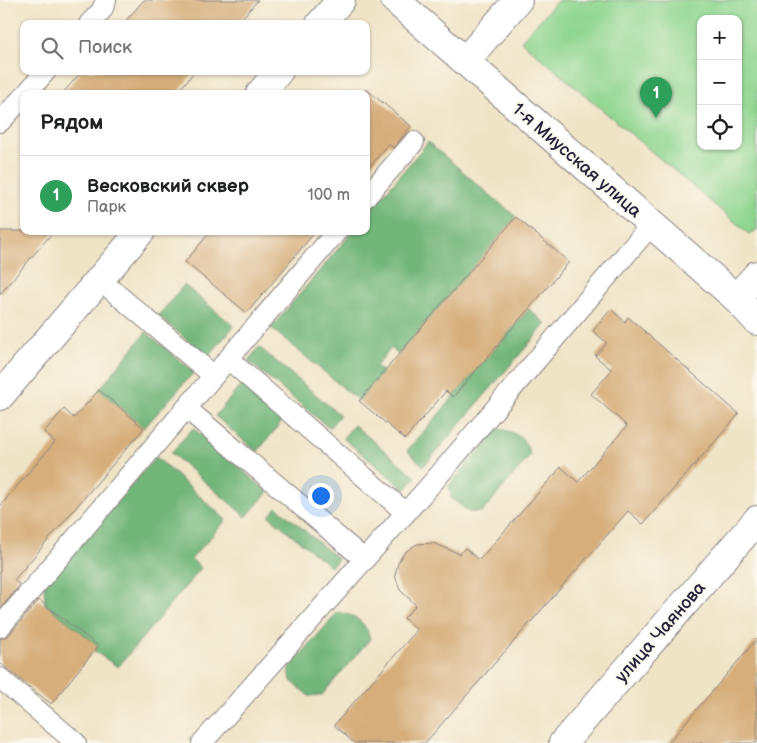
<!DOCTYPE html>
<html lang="ru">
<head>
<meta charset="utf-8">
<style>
	:root { --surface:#fff; --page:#f2f2f2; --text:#202124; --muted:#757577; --line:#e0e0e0; --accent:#db2777 }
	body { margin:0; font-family:"Balsamiq Sans",sans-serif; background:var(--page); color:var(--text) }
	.controls { position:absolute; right:15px; top:15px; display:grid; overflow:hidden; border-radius:10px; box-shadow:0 1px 4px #0004 }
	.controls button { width:45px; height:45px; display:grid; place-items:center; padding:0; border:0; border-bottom:1px solid var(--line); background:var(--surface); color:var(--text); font:25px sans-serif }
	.you { position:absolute; left:320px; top:495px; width:18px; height:18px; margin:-12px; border:4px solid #fff; border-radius:50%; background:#1a73e8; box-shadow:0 0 0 8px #1a73e833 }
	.badge { display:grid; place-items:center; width:32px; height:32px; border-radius:50%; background:var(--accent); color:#fff; font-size:16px; font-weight:700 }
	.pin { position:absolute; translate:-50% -41px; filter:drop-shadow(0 1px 2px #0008) }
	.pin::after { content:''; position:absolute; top:26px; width:18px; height:15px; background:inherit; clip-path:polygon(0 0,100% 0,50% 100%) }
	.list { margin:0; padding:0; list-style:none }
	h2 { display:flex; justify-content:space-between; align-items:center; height:65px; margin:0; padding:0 20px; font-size:21px }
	h2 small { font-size:16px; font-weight:400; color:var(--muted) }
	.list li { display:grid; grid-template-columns:32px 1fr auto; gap:15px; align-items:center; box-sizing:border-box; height:80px; padding:0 20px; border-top:1px solid var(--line) }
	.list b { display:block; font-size:19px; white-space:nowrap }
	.list p { margin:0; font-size:16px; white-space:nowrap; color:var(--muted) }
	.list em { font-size:16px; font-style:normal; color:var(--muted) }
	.icon { flex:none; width:28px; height:28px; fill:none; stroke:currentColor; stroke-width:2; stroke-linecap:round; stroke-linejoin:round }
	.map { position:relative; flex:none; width:757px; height:743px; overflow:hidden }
	.search { position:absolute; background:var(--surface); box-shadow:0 1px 4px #0004; left:20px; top:20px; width:350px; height:55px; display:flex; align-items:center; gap:12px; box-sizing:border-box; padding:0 18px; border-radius:10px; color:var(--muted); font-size:19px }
	.panel { position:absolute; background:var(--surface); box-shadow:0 1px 4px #0004; left:20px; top:90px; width:350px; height:145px; border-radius:10px }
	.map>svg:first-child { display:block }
</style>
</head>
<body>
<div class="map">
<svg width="757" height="743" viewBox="0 0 757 743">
	<rect width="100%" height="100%" fill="#fbf7ec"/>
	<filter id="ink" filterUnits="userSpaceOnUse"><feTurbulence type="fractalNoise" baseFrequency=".02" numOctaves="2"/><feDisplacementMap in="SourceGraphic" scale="10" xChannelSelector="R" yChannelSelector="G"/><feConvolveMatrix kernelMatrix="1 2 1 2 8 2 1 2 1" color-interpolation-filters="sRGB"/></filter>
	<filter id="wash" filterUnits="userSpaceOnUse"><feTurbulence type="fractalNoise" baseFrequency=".0096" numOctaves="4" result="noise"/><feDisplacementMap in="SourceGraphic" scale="20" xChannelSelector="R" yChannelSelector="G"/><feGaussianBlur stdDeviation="1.12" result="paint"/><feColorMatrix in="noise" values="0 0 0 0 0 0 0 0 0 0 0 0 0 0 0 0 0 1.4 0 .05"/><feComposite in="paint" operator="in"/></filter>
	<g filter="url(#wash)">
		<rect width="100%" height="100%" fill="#f0e4c7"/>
		<!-- green -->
		<path fill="#8ed58f" stroke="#587c65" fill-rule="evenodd" d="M558,0H757V230L749,234L521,41ZM701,19H738V146H701Z"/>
		<!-- forest -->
		<path fill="#72b67a" stroke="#4a6c5a" d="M428,142L516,217L399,354L391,348L376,366L383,372L359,401L271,328L353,231H366V215Z
			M184,285L234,326L208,357L158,316Z
			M529,309L546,324L424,466L407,451Z
			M146,332L194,372L144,428L99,390Z
			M259,347L340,415L329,428L248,361Z
			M243,383L285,418L257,452L215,416Z
			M354,425L416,477L405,490L343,438Z
			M193,428L268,492L246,517L171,453Z
			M498,429C515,431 526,438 530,456L482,512H469L451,498L449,485Z
			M156,457L226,520L191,559L201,568L118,667L94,651L98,646L45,604L44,586Z
			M277,507L338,559L331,567L269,516Z
			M338,612C355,615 366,622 370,639L322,695L309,696L291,681L289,668Z"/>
		<g id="blocks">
			<!-- building -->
			<path fill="#d6ae7b" d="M144,0H258L237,24H123Z
				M82,71H195L176,94H62Z
				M366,89L411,126L393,148L389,144L366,171Z
				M516,217L569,262L453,397L446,391L405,439L359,401Z
				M0,231H54L0,294Z
				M211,231H316L247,313L185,262Z
				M611,309L625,322L628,317L739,414L643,524L628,511L425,743H354L334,725L417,630L404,618L416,605L400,590L395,575L398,563L405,552L417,544L433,543L460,554L465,548L479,560L561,467L578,482L627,426L591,394L612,370L595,356L607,343L593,331Z
				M99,390L144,428L14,580L20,585L0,609V506L55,442L44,432L64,409L74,418Z
				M39,600L98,646L51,704L0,663V639L9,635Z
				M757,639V743H668Z"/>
		</g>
	</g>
	<g filter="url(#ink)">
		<use href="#blocks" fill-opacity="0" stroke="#898381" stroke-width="1"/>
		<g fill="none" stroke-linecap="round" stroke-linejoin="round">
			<!-- lane casing -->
			<g stroke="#898381" stroke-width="22">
				<path id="lane" d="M89,24L102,10L106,0
					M26,94L46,71
					M0,122L24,96
					M366,197L414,142
					M100,280L214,376
					M228,359L406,513
					M186,408L365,560
					M0,627L337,231
					M0,678L76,743
					M202,743L433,482L651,225"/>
			</g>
			<!-- street casing -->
			<g stroke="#898381" stroke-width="30">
				<path id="street" d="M320,24L341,0
					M465,61L518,0
					M260,94L279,71
					M0,396L141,231"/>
			</g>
			<!-- secondary casing -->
			<g stroke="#898381" stroke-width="30">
				<path id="secondary" d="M395,0L736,298L757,321
					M736,298L757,275
					M563,743L757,520"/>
			</g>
			<!-- lane -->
			<use href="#lane" stroke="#fff" stroke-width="20"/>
			<!-- street -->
			<use href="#street" stroke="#fff" stroke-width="28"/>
			<!-- secondary -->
			<use href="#secondary" stroke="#fff" stroke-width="28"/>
		</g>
	</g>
	<g text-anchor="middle" stroke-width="4" stroke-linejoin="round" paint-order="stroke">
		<!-- street labels -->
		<g font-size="18" fill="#22223b" stroke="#fbf7ec">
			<text transform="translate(577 160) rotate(41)" y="6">1-я Миусская улица</text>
			<text transform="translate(660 632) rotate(-49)" y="6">улица Чаянова</text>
		</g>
	</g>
</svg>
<div class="controls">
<button>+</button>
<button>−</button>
<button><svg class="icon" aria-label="locate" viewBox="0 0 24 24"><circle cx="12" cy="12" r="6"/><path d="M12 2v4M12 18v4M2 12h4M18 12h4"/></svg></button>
</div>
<div class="you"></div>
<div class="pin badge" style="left:656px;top:118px;background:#2e9e5b">1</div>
<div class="search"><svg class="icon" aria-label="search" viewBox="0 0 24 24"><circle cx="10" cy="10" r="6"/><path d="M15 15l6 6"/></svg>Поиск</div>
<section class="panel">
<h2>Рядом<small></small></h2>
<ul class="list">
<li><span class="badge" style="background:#2e9e5b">1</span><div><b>Весковский сквер</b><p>Парк</p></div><em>100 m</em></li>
</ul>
</section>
</div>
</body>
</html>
